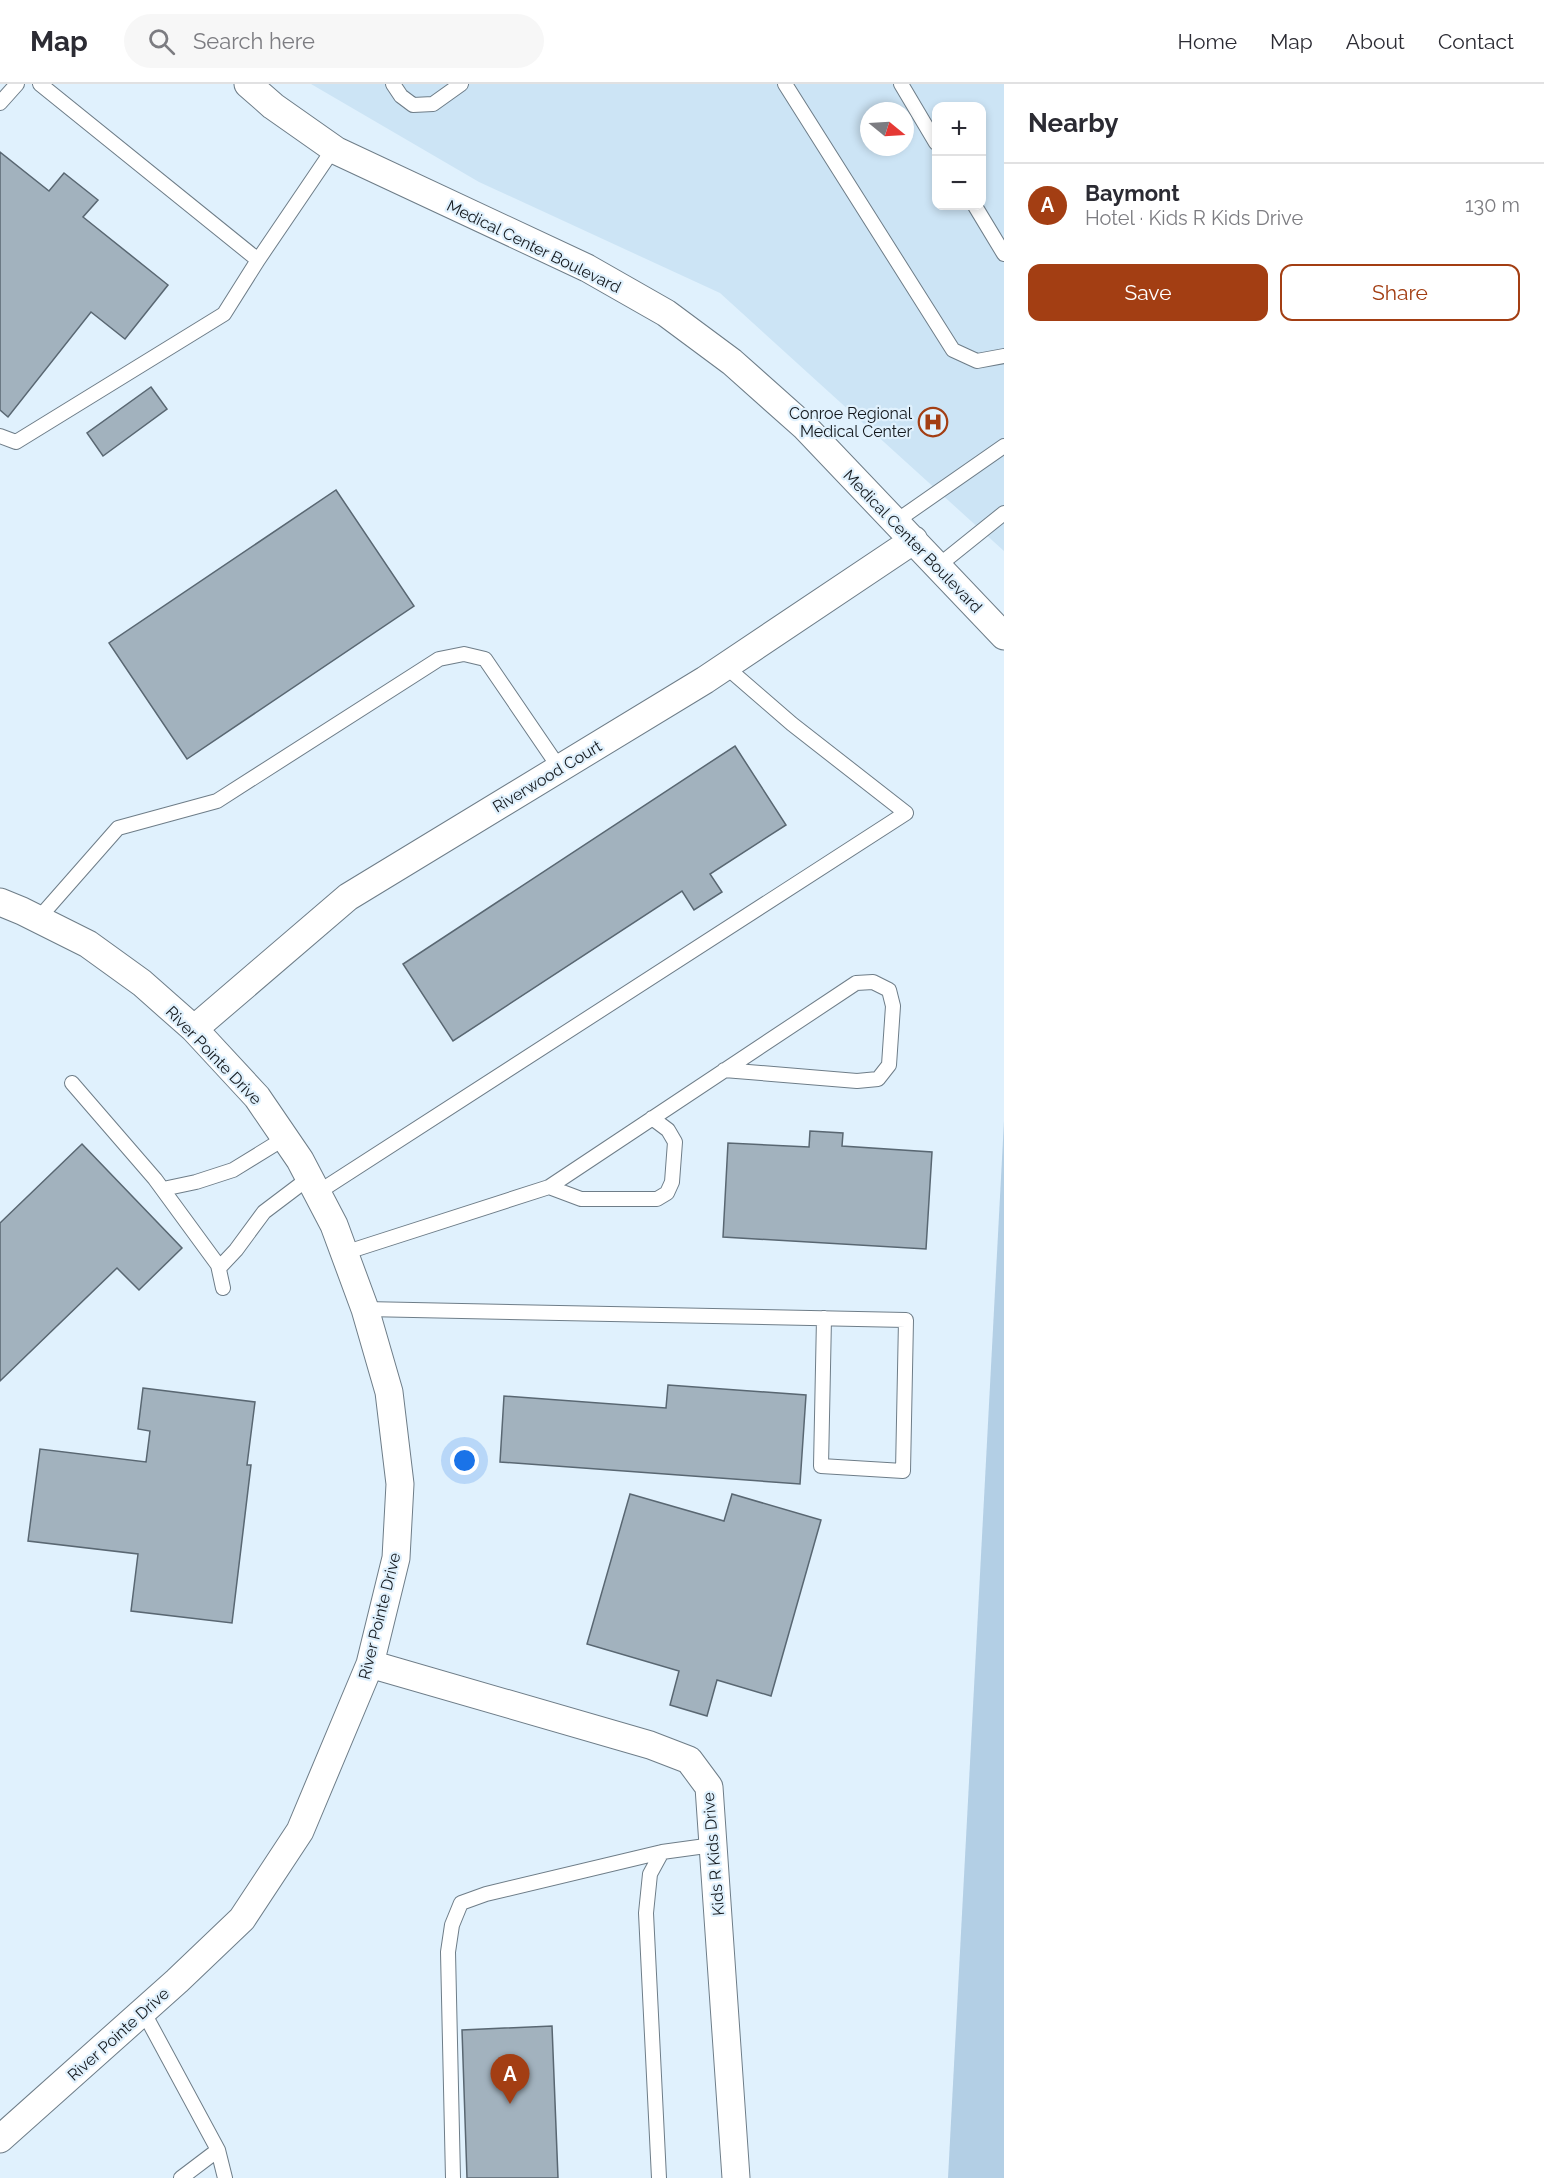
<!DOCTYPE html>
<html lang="en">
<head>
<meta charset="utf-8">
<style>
	:root { --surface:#fff; --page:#f7f7f7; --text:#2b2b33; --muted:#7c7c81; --line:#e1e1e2; --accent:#a33e13 }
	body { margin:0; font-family:Raleway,sans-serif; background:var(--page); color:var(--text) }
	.controls { position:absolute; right:18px; top:18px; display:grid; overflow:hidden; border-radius:12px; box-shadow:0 3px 9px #0003 }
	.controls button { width:54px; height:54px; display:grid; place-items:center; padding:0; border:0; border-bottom:2px solid var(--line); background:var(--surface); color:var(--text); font:30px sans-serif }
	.compass { position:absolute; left:860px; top:18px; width:54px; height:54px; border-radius:50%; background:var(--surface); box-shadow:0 3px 9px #0003; rotate:108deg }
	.you { position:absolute; left:465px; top:1377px; width:21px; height:21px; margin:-15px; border:4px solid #fff; border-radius:50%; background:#1a73e8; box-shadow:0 0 0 9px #1a73e833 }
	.badge { display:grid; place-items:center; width:39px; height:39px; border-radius:50%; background:var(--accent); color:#fff; font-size:20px; font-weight:700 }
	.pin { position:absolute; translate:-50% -50px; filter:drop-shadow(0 2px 3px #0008) }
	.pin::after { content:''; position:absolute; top:32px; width:21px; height:18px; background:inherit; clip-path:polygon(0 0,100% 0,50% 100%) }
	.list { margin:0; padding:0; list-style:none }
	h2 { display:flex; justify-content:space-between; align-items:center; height:78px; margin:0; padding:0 24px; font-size:26px }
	h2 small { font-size:20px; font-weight:400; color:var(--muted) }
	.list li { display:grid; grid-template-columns:39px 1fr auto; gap:18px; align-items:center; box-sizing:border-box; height:84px; padding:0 24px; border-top:2px solid var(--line) }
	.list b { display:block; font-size:22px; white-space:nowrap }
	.list p { margin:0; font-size:20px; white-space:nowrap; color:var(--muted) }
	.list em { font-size:20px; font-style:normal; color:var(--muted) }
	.actions { display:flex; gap:12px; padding:18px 24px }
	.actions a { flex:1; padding:14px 0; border:2px solid var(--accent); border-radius:12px; text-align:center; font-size:21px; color:var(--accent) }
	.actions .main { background:var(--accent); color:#fff }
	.icon { flex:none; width:33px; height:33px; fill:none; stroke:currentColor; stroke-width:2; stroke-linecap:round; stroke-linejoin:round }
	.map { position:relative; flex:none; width:1004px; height:2094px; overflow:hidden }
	header { display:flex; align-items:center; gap:36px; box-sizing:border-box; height:84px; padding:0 30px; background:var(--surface); border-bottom:2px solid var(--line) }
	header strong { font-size:28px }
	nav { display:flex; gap:33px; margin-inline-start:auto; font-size:21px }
	.search { width:420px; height:54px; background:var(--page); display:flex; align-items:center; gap:15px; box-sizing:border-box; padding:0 21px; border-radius:33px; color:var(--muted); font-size:22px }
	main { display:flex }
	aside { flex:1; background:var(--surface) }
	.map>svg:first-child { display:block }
</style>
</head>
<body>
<header>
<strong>Map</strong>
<div class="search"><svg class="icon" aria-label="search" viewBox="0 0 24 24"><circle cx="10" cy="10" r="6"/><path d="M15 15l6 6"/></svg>Search here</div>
<nav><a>Home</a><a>Map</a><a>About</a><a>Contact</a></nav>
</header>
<main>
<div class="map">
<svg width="1004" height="2094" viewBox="0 0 1004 2094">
	<rect width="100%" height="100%" fill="#e0f1fd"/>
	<!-- built -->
	<path fill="#cce4f5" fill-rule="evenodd" d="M311,0H1004V467L720,209L479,98ZM936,22H981V122H936ZM869,27H905V63H869Z"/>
	<!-- green -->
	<path fill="#b3cfe5" d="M1004,1037V2094H948Z"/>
	<!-- building -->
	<path fill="#a2b2be" stroke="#596772" stroke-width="1.5" d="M0,68L49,107L64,89L98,116L83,133L168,201L125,255L91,228L8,333L0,326Z
		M151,303L167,325L103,372L87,349Z
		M336,406L414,522L187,675L109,559Z
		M735,662L786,741L710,790L722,808L694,826L682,807L453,957L403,880Z
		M810,1047L843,1049L842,1062L932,1068L926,1165L723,1153L728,1059L809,1063Z
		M82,1060L182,1164L139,1206L117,1184L0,1297V1139Z
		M668,1301L806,1311L800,1400L500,1378L504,1312L666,1324Z
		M143,1304L255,1318L247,1381H251L232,1539L131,1527L138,1470L28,1457L40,1365L146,1378L150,1347L138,1345Z
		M630,1410L724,1437L732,1410L821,1436L771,1612L717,1596L707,1632L670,1621L679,1587L587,1560Z
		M552,1942L558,2094H467L462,1946Z"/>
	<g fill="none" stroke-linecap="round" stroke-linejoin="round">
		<!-- lane casing -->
		<g stroke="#6e7d88" stroke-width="16">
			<path id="lane" d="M40,0L258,176
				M393,0L401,12L413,21L433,20L461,0
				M785,0L953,266L977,277L1004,272
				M901,0L936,59
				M0,19L17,0
				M975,122L1004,170
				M0,352L16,358L224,230L258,176L334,64
				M895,438L1004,362
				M938,482L1004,429
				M38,835L118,744L217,717L439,575L464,570L485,575L560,685
				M72,999L155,1095L218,1181L223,1204
				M549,1103L581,1115H657L667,1109L672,1098L675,1058L668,1046L652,1034
				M163,1105L196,1098L233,1086L285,1054
				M317,1109L906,729L792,640L725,582
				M344,1169L549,1103L856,899L873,898L889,906L893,922L889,981L878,995L857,997L724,986
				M219,1184L236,1166L264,1128L309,1094
				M365,1225L906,1236L903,1387L821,1382L824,1234
				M143,1927L218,2066L225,2094
				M181,2094L218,2066
				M453,2094L448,1868L452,1841L461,1819L486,1810L662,1768
				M659,2094L646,1829L650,1790L662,1768L713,1761"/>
		</g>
		<!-- street casing -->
		<g stroke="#6e7d88" stroke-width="29">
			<path id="street" d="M248,0L273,22L337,67L587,184L666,229L732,278L805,343L1004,552
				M0,818L22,827L88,860L142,899L194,945L257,1013L300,1076L334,1141L365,1225L389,1308L400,1400L396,1474L370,1580L300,1747L242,1835L177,1897L0,2055
				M194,945L348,813L705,596L914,456
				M370,1580L650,1661L689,1676L709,1703L736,2094"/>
		</g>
		<!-- lane -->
		<use href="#lane" stroke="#fff" stroke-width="14"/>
		<!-- street -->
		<use href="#street" stroke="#fff" stroke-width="27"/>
	</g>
	<!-- icons -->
	<defs>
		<g id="hospital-ring" transform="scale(1.5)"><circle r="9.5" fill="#e0f1fd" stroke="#a33e13" stroke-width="1.5"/><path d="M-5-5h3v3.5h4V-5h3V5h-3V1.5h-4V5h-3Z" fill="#a33e13"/></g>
	</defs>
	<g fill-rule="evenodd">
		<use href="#hospital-ring" x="933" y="338"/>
	</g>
	<g text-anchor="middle" stroke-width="4.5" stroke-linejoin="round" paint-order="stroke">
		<!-- street labels -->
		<g font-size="16" fill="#14191e" stroke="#e0f1fd">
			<text transform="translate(534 162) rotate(26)" y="6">Medical Center Boulevard</text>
			<text transform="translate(913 457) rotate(46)" y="6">Medical Center Boulevard</text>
			<text transform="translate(547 692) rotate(-31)" y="6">Riverwood Court</text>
			<text transform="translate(214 971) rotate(46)" y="6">River Pointe Drive</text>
			<text transform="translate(379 1532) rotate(-76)" y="6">River Pointe Drive</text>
			<text transform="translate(713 1770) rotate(-95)" y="6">Kids R Kids Drive</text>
			<text transform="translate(118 1950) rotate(-42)" y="6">River Pointe Drive</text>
		</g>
		<!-- poi labels -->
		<g font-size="16" fill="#14191e" stroke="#e0f1fd" text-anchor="end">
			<text x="912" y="335">Conroe Regional<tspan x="912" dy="18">Medical Center</tspan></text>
		</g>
	</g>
</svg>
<div class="controls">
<button>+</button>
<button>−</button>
</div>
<svg class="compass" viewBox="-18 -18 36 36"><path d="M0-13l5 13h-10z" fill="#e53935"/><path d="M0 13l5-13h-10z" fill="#7c7c81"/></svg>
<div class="you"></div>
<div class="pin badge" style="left:510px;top:2020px">A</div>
</div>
<aside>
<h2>Nearby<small></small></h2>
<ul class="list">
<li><span class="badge">A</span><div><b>Baymont</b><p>Hotel · Kids R Kids Drive</p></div><em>130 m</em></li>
</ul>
<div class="actions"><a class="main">Save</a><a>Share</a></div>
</aside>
</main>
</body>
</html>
